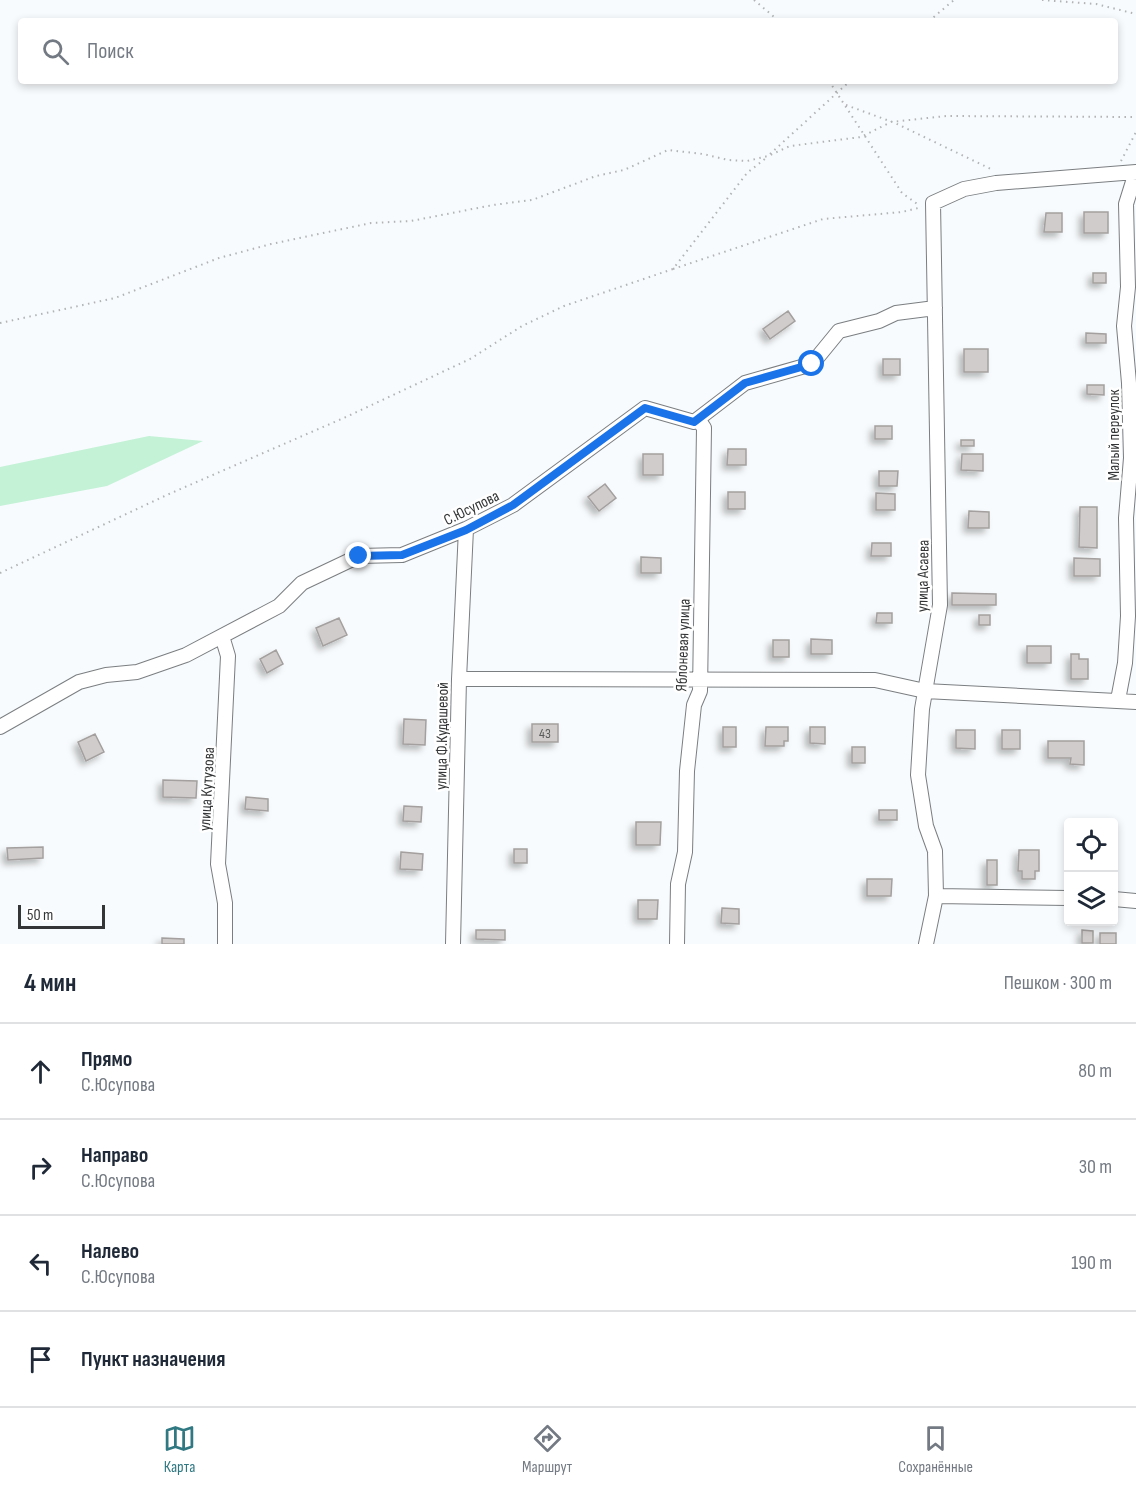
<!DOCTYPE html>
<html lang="ru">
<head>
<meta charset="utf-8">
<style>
	:root { --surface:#fff; --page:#f6f6f7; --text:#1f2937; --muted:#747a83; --line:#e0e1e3; --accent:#307882 }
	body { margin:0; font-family:"Sofia Sans Condensed",sans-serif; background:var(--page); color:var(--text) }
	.controls { position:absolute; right:18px; bottom:18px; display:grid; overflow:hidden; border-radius:6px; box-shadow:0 3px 9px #0003 }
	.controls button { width:54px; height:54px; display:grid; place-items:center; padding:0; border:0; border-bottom:2px solid var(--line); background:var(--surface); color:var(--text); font:30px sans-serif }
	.scale { position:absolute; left:18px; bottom:15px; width:87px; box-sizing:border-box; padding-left:6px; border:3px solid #343536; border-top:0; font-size:16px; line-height:21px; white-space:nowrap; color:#343536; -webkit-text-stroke:4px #fff; paint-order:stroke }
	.stop { position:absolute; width:18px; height:18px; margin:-14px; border:4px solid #1a73e8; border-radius:50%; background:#fff }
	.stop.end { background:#1a73e8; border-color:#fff; box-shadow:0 2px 6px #0008 }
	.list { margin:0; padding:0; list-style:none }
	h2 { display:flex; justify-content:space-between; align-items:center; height:78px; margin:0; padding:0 24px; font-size:26px }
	h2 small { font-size:20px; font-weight:400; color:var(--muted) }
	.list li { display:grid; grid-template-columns:39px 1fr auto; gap:18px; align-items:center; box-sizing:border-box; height:96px; padding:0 24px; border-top:2px solid var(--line) }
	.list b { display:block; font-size:22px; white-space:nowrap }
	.list p { margin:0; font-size:20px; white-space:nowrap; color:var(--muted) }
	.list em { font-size:20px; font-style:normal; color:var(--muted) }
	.icon { flex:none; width:33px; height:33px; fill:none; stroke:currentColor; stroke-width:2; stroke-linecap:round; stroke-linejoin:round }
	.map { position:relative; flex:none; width:1136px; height:944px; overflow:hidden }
	.search { position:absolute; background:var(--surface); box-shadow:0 3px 9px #0003; left:18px; right:18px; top:18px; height:66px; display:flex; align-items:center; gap:15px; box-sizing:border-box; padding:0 21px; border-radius:6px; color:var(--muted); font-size:22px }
	.sheet { height:462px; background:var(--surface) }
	nav { display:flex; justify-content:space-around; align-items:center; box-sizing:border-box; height:84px; border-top:2px solid var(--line); background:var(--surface); font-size:16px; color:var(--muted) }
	nav a { display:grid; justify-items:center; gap:3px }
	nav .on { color:var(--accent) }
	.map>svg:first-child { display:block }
</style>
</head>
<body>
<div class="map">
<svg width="1136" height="944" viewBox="0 0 1136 944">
	<defs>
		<filter id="shadow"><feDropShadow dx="-4.5" dy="4.5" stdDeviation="3" flood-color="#0004"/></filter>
	</defs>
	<rect width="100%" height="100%" fill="#f8fbfd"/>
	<!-- green -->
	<path fill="#c3f2d7" d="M149,436L203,441L107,486L0,506V467Z"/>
	<!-- building -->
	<path fill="#d0cccb" stroke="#a4a09f" stroke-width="1.5" filter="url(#shadow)" d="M1084,212H1108V233H1084Z
		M1046,213H1062V232H1044Z
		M1093,273H1106V283H1093Z
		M788,311L795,321L770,339L763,329Z
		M1086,333L1106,334V343H1086Z
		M964,349H988V372H964Z
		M883,359H900V375H883Z
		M1087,385H1104V395L1087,394Z
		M875,426H892V439H875Z
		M961,440H974V446H961Z
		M728,449H746V465H727Z
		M643,454H663V475H643Z
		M962,454H983V471L961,470Z
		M879,471H898L897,486H879Z
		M605,484L616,498L599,511L588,497Z
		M728,492H745V509H728Z
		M876,493L895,494V510H876Z
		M1080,507H1097V548L1079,547Z
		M969,511L989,512V528H968Z
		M872,543H891V556H871Z
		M641,557L661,558V573H641Z
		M1074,558L1100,559V576H1074Z
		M952,593L996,594V605H952Z
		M877,613H892V623H876Z
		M979,615H990V625H979Z
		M339,618L347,635L323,646L316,628Z
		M811,639L832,640V654H811Z
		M773,640H789V657H773Z
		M1027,646H1051V663H1027Z
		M276,650L283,664L267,673L260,659Z
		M1071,654H1079V659H1088V679H1071Z
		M404,719L426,720L425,745L403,744Z
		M532,724H558V742H532Z
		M723,727H736V747H723Z
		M766,727H788V741H784V746H765Z
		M810,727H825V744L810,743Z
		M956,730H975V749L956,748Z
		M1002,730H1020V749H1002Z
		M95,734L104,752L86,761L78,742Z
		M1048,741H1084V765L1070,764L1071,758H1048Z
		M852,747H865V763H852Z
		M163,780L197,781L196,798L163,797Z
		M246,797L268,799V811L245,809Z
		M404,806L422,807L421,822L403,821Z
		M879,810H897V820H879Z
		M636,822H661L660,845H636Z
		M43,847V858L8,860L7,848Z
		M514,849H527V863H514Z
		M1019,850H1039V871H1035V879H1022V871H1018Z
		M401,852L423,854L422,870L400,869Z
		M987,860H997V885H987Z
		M867,879H892L891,896H867Z
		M638,900H658L657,919H638Z
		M722,908L739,909V924L721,923Z
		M476,930H505V940L476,939Z
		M1082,930L1093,931V943H1082Z
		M1100,933H1116V944H1100Z
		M162,938L184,939V944H162Z"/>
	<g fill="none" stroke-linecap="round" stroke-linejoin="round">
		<!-- street casing -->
		<g stroke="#7b7e80" stroke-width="16">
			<path id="street" d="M222,636L228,656L218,864L225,903V944
				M459,679L875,680L925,691L1136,702
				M1118,700L1125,663L1128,616L1126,518L1131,458L1129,383L1124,326L1128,287L1126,204L1136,172
				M0,727L79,682L106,675L137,672L186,655L279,606L302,583L359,556L402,555L466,529L513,505L645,408L694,422L745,383L812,364L839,331L879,321L896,313L935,308
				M936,896L1068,898
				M1114,899L1136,901
				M453,944L459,679L466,529
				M677,944L678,884L685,852L687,771L694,705L700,691L704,428L698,419
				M926,944L936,896L935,851L926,826L918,775L922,709L940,605L933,203L964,189L996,183L1136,172"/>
		</g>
		<!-- path -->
		<path stroke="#b1b3b5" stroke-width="2" stroke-dasharray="1.5 4.5" stroke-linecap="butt" d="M754,0L779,21
			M1042,0L1096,4L1136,14
			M929,21L954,0
			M829,81L902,193L920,206
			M846,105L895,123L993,170
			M770,154L850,81
			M1121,161L1136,132
			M673,269L823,219L902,212L922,207
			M0,323L115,298L219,258L271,244L371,223L411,221L493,205L532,200L596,176L624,170L668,150L703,154L728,160L747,161L768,156L790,146L861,137L891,122L946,116L1136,117
			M0,573L169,494L346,417L470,359L522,326L564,306L673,269L747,173L766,158"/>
		<!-- street -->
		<use href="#street" stroke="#fff" stroke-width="14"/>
	</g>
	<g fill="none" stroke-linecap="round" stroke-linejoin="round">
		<!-- route -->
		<path stroke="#1a73e8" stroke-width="8" d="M359,556L402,555L466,530L513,505L645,408L694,422L745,383L812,364"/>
	</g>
	<g text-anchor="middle" stroke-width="5" stroke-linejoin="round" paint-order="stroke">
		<!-- number labels -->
		<g font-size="14" fill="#5b5b5b">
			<text x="545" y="738">43</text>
		</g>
		<!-- street labels -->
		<g font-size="16" fill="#343536" stroke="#fff">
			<text transform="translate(1113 435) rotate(-90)" y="6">Малый переулок</text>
			<text transform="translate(471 507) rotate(-26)" y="6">С.Юсупова</text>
			<text transform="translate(922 576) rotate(-89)" y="6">улица Асаева</text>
			<text transform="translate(682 645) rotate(-88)" y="6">Яблоневая улица</text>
			<text transform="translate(441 736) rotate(-89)" y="6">улица Ф.Кудашевой</text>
			<text transform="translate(206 789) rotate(-87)" y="6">улица Кутузова</text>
		</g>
	</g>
</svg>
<div class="controls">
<button><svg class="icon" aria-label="locate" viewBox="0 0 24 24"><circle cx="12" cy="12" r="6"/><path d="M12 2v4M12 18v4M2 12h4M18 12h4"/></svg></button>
<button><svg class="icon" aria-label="layers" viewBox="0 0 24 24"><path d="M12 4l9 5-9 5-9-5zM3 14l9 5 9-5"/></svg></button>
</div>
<div class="scale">50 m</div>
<div class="stop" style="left:812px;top:364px"></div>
<div class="stop end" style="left:359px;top:556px"></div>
<div class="search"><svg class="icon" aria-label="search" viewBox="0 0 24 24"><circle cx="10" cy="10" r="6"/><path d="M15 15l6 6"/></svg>Поиск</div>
</div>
<section class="sheet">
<h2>4 мин<small>Пешком · 300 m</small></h2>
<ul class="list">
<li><svg class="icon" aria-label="ahead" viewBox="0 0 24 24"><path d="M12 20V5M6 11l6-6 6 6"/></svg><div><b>Прямо</b><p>С.Юсупова</p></div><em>80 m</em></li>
<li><svg class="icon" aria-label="right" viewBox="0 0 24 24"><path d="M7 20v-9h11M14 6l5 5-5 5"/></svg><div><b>Направо</b><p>С.Юсупова</p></div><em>30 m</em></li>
<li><svg class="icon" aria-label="left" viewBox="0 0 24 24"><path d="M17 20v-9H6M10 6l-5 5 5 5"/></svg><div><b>Налево</b><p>С.Юсупова</p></div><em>190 m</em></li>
<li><svg class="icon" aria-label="arrive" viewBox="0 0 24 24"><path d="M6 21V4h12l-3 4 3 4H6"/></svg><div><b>Пункт назначения</b></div></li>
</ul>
</section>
<nav>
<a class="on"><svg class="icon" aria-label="map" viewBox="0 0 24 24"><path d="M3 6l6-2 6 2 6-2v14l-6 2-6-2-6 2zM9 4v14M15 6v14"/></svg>Карта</a>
<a><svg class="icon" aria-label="directions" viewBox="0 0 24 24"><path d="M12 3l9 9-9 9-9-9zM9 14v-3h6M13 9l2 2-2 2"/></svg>Маршрут</a>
<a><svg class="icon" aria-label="saved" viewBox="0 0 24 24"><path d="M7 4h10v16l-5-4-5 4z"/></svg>Сохранённые</a>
</nav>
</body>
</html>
